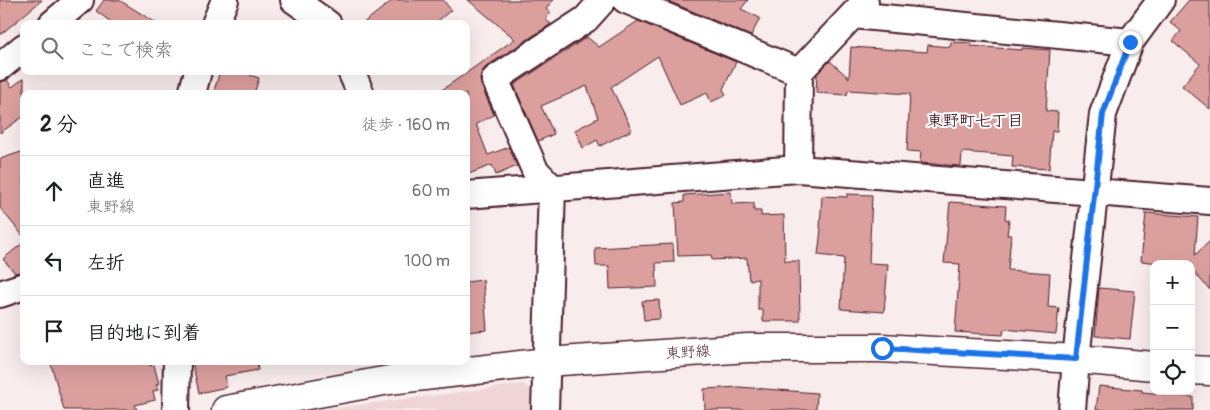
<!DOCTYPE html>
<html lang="ja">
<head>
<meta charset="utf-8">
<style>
	:root { --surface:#fff; --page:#f2f2f2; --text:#202124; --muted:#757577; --line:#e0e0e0 }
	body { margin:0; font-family:Pangolin,"Klee One",sans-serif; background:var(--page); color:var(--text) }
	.controls { position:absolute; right:15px; bottom:15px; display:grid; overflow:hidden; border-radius:10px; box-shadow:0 5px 20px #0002 }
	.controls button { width:45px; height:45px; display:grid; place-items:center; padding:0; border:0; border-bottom:1px solid var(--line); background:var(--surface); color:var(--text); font:25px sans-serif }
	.stop { position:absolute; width:15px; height:15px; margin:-11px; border:4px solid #1a73e8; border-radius:50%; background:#fff }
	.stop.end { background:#1a73e8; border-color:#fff; box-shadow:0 1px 5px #0008 }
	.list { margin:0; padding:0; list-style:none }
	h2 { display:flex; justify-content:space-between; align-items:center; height:65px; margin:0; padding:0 20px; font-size:21px }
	h2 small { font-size:16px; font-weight:400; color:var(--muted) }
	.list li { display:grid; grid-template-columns:32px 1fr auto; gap:15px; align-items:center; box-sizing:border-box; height:70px; padding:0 20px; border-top:1px solid var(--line) }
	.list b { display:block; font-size:19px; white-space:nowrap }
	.list p { margin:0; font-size:16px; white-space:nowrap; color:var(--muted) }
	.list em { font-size:16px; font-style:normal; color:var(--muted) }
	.icon { flex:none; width:28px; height:28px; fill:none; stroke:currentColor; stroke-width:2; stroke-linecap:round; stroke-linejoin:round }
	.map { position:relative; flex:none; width:1210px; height:410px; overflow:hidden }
	.search { position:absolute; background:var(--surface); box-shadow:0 5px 20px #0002; left:20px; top:20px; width:450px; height:55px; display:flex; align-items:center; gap:12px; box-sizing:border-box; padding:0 18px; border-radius:10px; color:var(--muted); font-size:19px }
	.panel { position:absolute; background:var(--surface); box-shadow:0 5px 20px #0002; left:20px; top:90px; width:450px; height:275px; border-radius:10px }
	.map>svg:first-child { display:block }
</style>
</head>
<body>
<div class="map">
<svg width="1210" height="410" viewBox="0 0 1210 410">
	<rect width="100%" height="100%" fill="#f8ecec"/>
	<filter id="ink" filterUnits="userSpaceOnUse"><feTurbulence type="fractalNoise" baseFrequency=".02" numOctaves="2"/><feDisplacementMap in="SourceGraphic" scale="10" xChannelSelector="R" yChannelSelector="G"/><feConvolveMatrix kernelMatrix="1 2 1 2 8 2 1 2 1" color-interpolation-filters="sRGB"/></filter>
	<g filter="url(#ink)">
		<!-- built -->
		<path fill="#efd5d5" d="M524,384L531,391L530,410H319Z"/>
		<!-- building -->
		<path fill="#dba09e" stroke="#4a1f2b" d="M0,0H42L0,35Z
			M104,0H119L158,24H114L96,11Z
			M393,0H443L451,10L434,24H362Z
			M468,0H553L546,9L551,13L545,19L551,24L487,66L482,72L480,79L481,85L494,115L476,124L488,155L509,147L517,166L496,175L492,165L466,175V94H436L515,39Z
			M670,0H748L741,9L760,18L751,36L668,1Z
			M1189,0H1210V109L1182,86L1200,64L1173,41L1181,31L1170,22Z
			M638,21L736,62L723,89L726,95L711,102L707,93L680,105L658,56L611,87L632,130L600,146L597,140L583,148L575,130L598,118L587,86L541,106L554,134L538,141L514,85L587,37L599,47Z
			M951,42L971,43V46L1022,50V48L1050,50L1046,111L1058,112L1057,131H1052L1049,169L1012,167L1013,156L962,152L961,166L920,163L921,152L907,151L910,94L848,90L847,95L816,93L817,74L830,61L849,78L851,47L927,52L928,45L950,47Z
			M220,71H252L250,75L259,78L254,94H213Z
			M24,78V116L0,133V82L7,80L12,87Z
			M24,151V237L0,208V159Z
			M731,192L732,204L754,203V211H761V216L784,215L785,261H799L800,321H763V310H758V279L749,280L747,258L712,260L711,255L678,256L675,203L684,202V195Z
			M847,194L872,195L869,263L888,264L884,312L841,309L844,258L818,255L821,229L820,228L822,196L847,197Z
			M950,202L1006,206L1005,219L1009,220L1007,235H1011L1008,270L1050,273L1048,307L1059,308L1056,334L1004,329L1003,335L955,332L960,264L944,263Z
			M1146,213L1198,217L1195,255L1210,241V290L1191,269V264H1168L1141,261Z
			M24,242V271L15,273L3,259Z
			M673,244L674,262L656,263L657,287L610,289L609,266H596L595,248Z
			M483,280L487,330L466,332V282Z
			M1099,288L1135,291L1130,339L1095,336Z
			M659,300L660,319L644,320L642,301Z
			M62,361H149L150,366L154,365L159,384H156L158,390L153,391L155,400L135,405L137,410H64L51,364Z
			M192,361H257L258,370L225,376L227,387L199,393Z
			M1099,386L1142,390V392L1193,397V410H1096Z
			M739,387L817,393L816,410H705L704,389Z"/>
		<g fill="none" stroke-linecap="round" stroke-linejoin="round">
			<!-- minor casing -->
			<g stroke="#4a1f2b" stroke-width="30">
				<path id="minor" d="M294,0L328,24
					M626,0L799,72
					M853,15L1130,42
					M52,24L80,0
					M215,24L225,0
					M0,67L24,47
					M351,71L361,94
					M192,94L198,71
					M798,169L799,72L865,2
					M466,195L798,169L1210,201
					M0,294L24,286
					M176,410L177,361
					M545,410L552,188L535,170L495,79L586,19L603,0
					M1072,410L1076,359L1103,114L1130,42L1161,0"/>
			</g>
			<!-- tertiary casing -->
			<g stroke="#4a1f2b" stroke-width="31">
				<path id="tertiary" d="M1191,370L1210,371
					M226,410L389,380L547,362L748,348H881L1076,359L1154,366"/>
			</g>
			<!-- minor -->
			<use href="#minor" stroke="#fff" stroke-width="26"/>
			<!-- tertiary -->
			<use href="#tertiary" stroke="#fff" stroke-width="28"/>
		</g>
	</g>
	<g fill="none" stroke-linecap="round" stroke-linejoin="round" filter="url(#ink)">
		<!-- route -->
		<path stroke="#1a73e8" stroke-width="6" d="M882,348L1076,359L1103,114L1130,42"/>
	</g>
	<g text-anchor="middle" stroke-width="4" stroke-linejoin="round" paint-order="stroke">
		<!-- street labels -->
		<g font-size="15" fill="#4a1f2b" stroke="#fff">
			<text transform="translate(688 352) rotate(-4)" y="5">東野線</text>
		</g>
		<!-- neighbourhood labels -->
		<g font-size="16" font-weight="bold" fill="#4a1f2b" stroke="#fff">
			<text x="975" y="126">東野町七丁目</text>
		</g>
	</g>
</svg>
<div class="controls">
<button>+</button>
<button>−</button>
<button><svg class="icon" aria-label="locate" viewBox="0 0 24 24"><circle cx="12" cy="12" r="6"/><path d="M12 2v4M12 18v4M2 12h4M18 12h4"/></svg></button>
</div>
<div class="stop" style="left:882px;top:348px"></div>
<div class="stop end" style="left:1130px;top:42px"></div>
<div class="search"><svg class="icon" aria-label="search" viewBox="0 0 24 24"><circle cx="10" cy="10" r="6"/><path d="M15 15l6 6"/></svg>ここで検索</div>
<section class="panel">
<h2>2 分<small>徒歩 · 160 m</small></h2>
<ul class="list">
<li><svg class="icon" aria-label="ahead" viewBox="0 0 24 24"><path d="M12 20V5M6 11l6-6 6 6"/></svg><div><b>直進</b><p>東野線</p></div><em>60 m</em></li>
<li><svg class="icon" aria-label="left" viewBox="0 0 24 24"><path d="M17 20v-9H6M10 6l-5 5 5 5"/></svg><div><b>左折</b></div><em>100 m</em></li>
<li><svg class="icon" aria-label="arrive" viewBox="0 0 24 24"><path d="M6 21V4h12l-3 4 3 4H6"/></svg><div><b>目的地に到着</b></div></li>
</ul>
</section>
</div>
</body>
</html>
